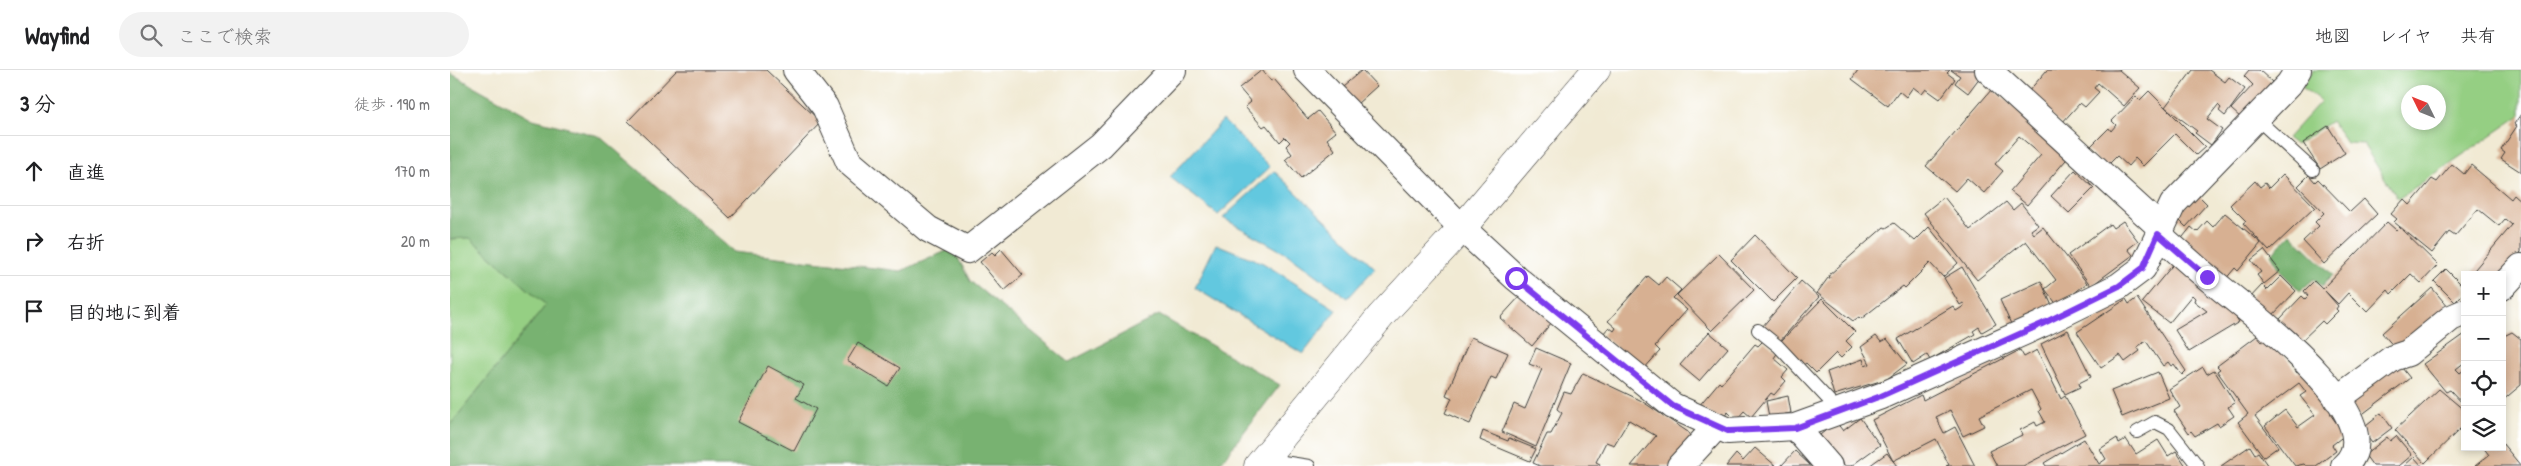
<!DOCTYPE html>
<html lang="ja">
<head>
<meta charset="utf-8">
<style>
	:root { --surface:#fff; --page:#f2f2f2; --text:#202124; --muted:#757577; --line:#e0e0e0 }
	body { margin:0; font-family:"Patrick Hand","Klee One",sans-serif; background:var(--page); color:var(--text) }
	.controls { position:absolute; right:15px; bottom:15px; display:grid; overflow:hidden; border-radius:0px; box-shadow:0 2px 8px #0003 }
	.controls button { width:45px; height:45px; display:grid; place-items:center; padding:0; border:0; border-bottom:1px solid var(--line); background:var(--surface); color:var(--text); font:25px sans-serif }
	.compass { position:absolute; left:1951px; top:15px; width:45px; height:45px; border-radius:50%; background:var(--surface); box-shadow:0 2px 8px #0003; rotate:313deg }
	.stop { position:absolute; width:15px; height:15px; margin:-11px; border:4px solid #7c3aed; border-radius:50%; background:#fff }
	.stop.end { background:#7c3aed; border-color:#fff; box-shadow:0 1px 5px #0008 }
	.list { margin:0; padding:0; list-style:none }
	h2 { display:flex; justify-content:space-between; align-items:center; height:65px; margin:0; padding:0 20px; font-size:21px }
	h2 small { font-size:16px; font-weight:400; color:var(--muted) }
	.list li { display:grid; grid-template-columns:32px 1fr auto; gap:15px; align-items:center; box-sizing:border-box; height:70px; padding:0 20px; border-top:1px solid var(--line) }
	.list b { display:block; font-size:19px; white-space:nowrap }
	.list em { font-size:16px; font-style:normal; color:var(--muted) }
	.icon { flex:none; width:28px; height:28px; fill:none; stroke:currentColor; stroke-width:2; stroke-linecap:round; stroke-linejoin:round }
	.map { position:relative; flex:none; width:2071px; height:396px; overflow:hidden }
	header { display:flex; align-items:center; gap:30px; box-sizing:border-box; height:70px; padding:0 25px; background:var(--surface); border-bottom:1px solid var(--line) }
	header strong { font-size:24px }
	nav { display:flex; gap:28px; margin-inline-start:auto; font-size:18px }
	.search { width:350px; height:45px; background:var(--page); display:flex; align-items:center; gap:12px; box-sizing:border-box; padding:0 18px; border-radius:28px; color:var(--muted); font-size:19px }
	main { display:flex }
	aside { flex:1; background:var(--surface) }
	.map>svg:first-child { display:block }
</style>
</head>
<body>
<header>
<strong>Wayfind</strong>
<div class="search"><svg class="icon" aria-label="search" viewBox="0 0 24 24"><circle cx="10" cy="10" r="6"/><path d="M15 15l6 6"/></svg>ここで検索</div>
<nav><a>地図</a><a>レイヤ</a><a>共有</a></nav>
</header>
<main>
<aside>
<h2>3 分<small>徒歩 · 190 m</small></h2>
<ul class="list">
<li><svg class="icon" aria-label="ahead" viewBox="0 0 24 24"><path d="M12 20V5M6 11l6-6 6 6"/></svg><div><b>直進</b></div><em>170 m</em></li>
<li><svg class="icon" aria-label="right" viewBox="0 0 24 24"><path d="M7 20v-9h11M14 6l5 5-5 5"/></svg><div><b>右折</b></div><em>20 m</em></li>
<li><svg class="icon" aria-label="arrive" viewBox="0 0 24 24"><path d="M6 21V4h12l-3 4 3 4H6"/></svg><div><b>目的地に到着</b></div></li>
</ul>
</aside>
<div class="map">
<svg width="2071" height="396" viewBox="0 0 2071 396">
	<rect width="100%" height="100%" fill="#fff"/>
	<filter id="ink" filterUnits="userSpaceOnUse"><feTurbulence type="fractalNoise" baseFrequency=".02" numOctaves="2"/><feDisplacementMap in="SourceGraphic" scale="10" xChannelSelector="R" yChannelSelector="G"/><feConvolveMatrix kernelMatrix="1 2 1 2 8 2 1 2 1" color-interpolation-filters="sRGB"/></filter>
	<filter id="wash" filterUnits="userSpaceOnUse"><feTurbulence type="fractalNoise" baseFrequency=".0096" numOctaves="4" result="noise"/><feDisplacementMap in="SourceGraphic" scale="20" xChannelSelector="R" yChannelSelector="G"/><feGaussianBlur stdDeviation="1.12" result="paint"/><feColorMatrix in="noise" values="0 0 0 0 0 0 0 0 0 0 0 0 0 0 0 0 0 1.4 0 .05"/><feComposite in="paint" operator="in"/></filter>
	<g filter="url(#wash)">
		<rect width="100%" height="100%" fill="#f1ead4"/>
		<!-- green -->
		<path fill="#95cf83" stroke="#587650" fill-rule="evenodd" d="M1863,0H2071V45L1948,129L1913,74L1897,73L1881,51L1846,75L1837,68L1871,31L1852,17ZM1958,22H1988V52H1958Z
			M19,167L96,235L0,355V169Z"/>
		<!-- forest -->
		<path fill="#78b271" stroke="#4a6746" d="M0,3L83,49L149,66L284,182L451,201L503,178L520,211L619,292L709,245L830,315L768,396H0V355L96,235L20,168L0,169Z
			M1841,164L1883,205L1872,216L1864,209L1850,221L1832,203L1821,184Z"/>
		<!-- water -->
		<path fill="#62c8df" stroke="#3f727e" d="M773,50L820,97L768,145L720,107Z
			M824,101L925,198L898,228L842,187L773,148Z
			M766,174L813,193L887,240L853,284L745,218Z"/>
		<g id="blocks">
			<!-- building -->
			<path fill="#d7b092" d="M227,0H316L371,52L280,148L178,51Z
				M812,0L821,11L824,9L858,49L868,41L886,62L877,69L885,80L851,108L835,90L842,84L836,76L840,72L835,67L830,72L816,55L813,57L795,37L801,32L789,18Z
				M912,0L927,16L907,34L892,17Z
				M1408,0H1500L1497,3L1505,9L1490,29L1476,19L1472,24L1463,17L1456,27L1449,21L1438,36L1402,9Z
				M1501,0H1529L1533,3L1518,23L1505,13L1510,6Z
				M1597,0H1669L1690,18L1674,36L1648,13L1644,18L1649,22L1635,37L1630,33L1611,54L1577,23Z
				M1743,0H1759L1775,12L1779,7L1795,19L1775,46L1769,41L1771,38L1768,35L1757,49L1772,60L1761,75L1745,63L1747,61L1715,37Z
				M1799,0H1809L1822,12L1791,48L1781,39L1803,15L1794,6Z
				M1542,19L1622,83L1577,135L1560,121L1591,85L1569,66L1545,94L1553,101L1534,123L1517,108L1505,121L1476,96Z
				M1699,21L1755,77L1746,85L1725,64L1693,96L1685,88L1678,96L1667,86L1655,98L1637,80L1659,58L1661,61L1666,55L1662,51L1686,26L1690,30Z
				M2071,44V102L2051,89L2055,83L2051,80L2067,56L2064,54Z
				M1878,56L1895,83L1870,99L1853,73Z
				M2002,94L2014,104L2021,95L2061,129L2064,125L2071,131V182L2052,205H2020L2062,155L2055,149L2049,156L2028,139L2005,166L1999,162L1982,183L1944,152L1947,149L1941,144L1954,129L1960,135L1982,109L1987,112Z
				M1625,100L1644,118L1619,143L1601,126Z
				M1833,104L1865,137L1819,181L1793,153L1796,151L1780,135L1805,111L1810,117L1815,113L1819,118Z
				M1859,105L1865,112L1868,109L1900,142L1914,129L1927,144L1874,194L1853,171L1869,156L1865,152L1874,143L1848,116Z
				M1747,124L1757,134L1736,157L1726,147Z
				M1494,127L1520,160L1556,132L1563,140L1571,133L1588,155L1581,160L1584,164L1593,157L1637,213L1608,236L1595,219L1606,210L1576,171L1527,210L1474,143Z
				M1775,143L1811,173L1788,201L1785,198L1774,211L1729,172L1741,157L1747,162L1757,151L1763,157Z
				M1673,151L1688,171L1678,179L1683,185L1641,216L1618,185L1660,154L1663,158Z
				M1937,152L1946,160L1949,157L1988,195L1971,213L1961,204L1941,224L1938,220L1917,242L1898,223L1888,234L1875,221L1888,236L1886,239L1888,241L1875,254L1872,251L1850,272L1829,250L1852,226L1855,229L1858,226L1854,221L1864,211L1872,219Z
				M1444,153L1465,171L1479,157L1508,193L1493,207L1480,193L1455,218L1453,216L1411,249L1409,247L1403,251L1367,223L1378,208H1380L1379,205L1434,157L1436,158Z
				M1305,165L1347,208L1323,232L1281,190Z
				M551,179L573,205L554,221L530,192L542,182L545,185Z
				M1814,180L1830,201L1814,214L1807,205L1811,202L1801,190Z
				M1269,184L1304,220L1262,261L1227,225Z
				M1726,191L1778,234L1789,252L1739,282L1725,260L1757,241L1744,231L1745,228L1742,225L1719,253L1692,232Z
				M1512,197L1546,254L1532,262L1529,257L1523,261L1525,264L1480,290L1477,285L1463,294L1448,269L1503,236L1506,241L1514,236L1513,233L1510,235L1494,208Z
				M1996,199L2015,218V222L2005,232L1984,211Z
				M1198,206L1209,215L1216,207L1231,220L1223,228L1237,240L1205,276L1210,281L1192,301L1152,265L1159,257L1164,261L1166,258L1158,251Z
				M1831,206L1846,221L1819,249L1798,230L1812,215L1817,220Z
				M1351,211L1369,227L1329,272L1312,257Z
				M1591,211L1602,236L1561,254L1550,230Z
				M1982,218L1999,238L1946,279L1932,263Z
				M1071,225L1102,252L1082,276L1050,248Z
				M1687,228L1736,301L1732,305L1724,294L1721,296L1718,292L1713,296L1696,271L1687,277L1690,281L1675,292L1670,285L1651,298L1627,262L1676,229L1679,234Z
				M1372,229L1405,262L1396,271L1402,277L1391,288L1386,283L1366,303L1356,293L1352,296L1329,273Z
				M1618,260L1641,307L1629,313L1630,317L1615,324L1591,274Z
				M1259,262L1278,278L1249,311L1230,295Z
				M2062,262L2071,269V315L2052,331V267Z
				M2015,264V292L2006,299L2010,303L2015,299V336L2000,320L1996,322L1973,294Z
				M1426,266L1431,272L1437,269L1457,294L1437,309L1384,325L1377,302L1413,289L1415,296L1420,294L1411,277Z
				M1807,266L1812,272L1820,266L1847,303L1854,298L1885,341L1880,344L1895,365L1882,375L1886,381L1866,396H1856L1854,394L1845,396L1815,356L1835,340L1848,357L1865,345L1850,326L1856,322L1849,313L1805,346L1828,377L1814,387L1788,352L1798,344L1767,301L1770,299L1767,296Z
				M1021,267L1058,283L1046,309L1041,307L1020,354L995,343L1002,328L996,325Z
				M1314,270L1328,282L1324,288L1338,300L1332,307L1336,311L1324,325L1321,323L1301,347L1294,341L1286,350L1278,342L1271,350L1248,337L1269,312L1271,314L1305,274L1308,276Z
				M408,273L450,298L438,316L397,291Z
				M1086,278L1121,293L1086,377L1052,362L1064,334L1075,339L1092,299L1079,294Z
				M1570,280L1574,287L1587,280L1611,329L1615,326L1635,364L1573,396H1547L1539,381L1572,365L1570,360L1585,352L1587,356L1595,352L1589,341L1591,339L1581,320L1529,346L1534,356L1513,366L1500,340L1486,347L1494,363L1505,357L1525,396H1496L1499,395L1486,369L1443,391L1422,350L1471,325L1473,330Z
				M1948,293L1960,308L1910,346L1898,331Z
				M318,296L354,315L346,328L366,339L344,381L288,352Z
				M1753,297L1757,304L1764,300L1785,333L1778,337L1784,346L1769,356L1767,353L1745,366L1741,361L1739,363L1724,341L1730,337L1719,319Z
				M1708,302L1719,328L1672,347L1661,321Z
				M1133,303L1190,330L1238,362L1242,371L1220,396H1181L1206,366L1179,350L1164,375L1156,372L1146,392L1150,394L1149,396H1090L1083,393L1097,364H1101L1112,343L1107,339L1114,322L1121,324Z
				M1989,319L2015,341V361L2011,358L1975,393L1945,360Z
				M1338,326L1341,343L1319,347L1316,331Z
				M1931,343L1942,358L1922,373L1911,359Z
				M1410,348L1430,375L1401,396H1394L1370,365L1386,352L1393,361Z
				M1033,361L1058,371L1059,368L1086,379L1080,391L1030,370Z
				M1946,366L1962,385L1949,396H1923L1915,385L1937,367L1940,371Z
				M1667,368L1669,373L1676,369L1686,384L1708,370L1718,386L1726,381L1736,396H1596L1594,393L1634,369L1649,394L1656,389L1650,379Z
				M2052,373L2071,396H2025L2039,385L2033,377H2052Z
				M1800,376L1805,384L1808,382L1818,396H1771Z
				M1305,378L1326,396H1276L1286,384L1293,391Z
				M1345,381L1361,396H1331Z
				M1437,383L1447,396H1419Z
				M1964,387L1972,396H1954Z"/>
		</g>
	</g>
	<g filter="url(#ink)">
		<use href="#blocks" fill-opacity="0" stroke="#3c3b38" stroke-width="1"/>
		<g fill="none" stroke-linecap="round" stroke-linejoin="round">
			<!-- service casing -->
			<g stroke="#3c3b38" stroke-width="14">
				<path id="service" d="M1806,48L1863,100
					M1308,260L1328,276L1389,341
					M1687,362L1705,352L1719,359L1748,396
					M814,389L859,396"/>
			</g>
			<!-- minor casing -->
			<g stroke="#3c3b38" stroke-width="28">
				<path id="minor" d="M346,0L375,37L399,92L478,159L518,180L651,75L723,0
					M857,0L1012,158L1066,208L1223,336L1278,361L1345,357L1431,326L1592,254L1669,216L1693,198L1723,134L1839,14L1848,0
					M1538,0L1711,158
					M1708,164C1724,178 1740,193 1757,207C1789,234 1949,349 1894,396
					M2052,217L2071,197
					M1887,329L1943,288L1958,283L2001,248L2015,242
					M1345,357L1379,396
					M1230,396L1267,356"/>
			</g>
			<!-- tertiary casing -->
			<g stroke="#3c3b38" stroke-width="29">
				<path id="tertiary" d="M808,396L931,246L1012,158L1146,0"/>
			</g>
			<!-- service -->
			<use href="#service" stroke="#fff" stroke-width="12"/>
			<!-- minor -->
			<use href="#minor" stroke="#fff" stroke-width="26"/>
			<!-- tertiary -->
			<use href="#tertiary" stroke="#fff" stroke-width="28"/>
		</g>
	</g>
	<g fill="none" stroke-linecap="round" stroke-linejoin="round" filter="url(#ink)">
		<!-- route -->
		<path stroke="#7c3aed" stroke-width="6" d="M1066,208L1223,336L1278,361L1345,358L1431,326L1592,254L1669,216L1693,198L1708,164L1757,207"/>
	</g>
</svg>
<div class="controls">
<button>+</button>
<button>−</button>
<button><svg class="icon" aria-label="locate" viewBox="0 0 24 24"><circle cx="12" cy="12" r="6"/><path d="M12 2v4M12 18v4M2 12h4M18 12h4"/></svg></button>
<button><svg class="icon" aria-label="layers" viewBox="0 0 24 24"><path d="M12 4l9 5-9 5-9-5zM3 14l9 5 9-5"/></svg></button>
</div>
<svg class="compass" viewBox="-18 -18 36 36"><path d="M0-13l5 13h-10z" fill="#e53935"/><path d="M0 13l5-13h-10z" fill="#757577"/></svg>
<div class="stop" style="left:1066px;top:208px"></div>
<div class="stop end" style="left:1757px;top:207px"></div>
</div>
</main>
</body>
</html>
